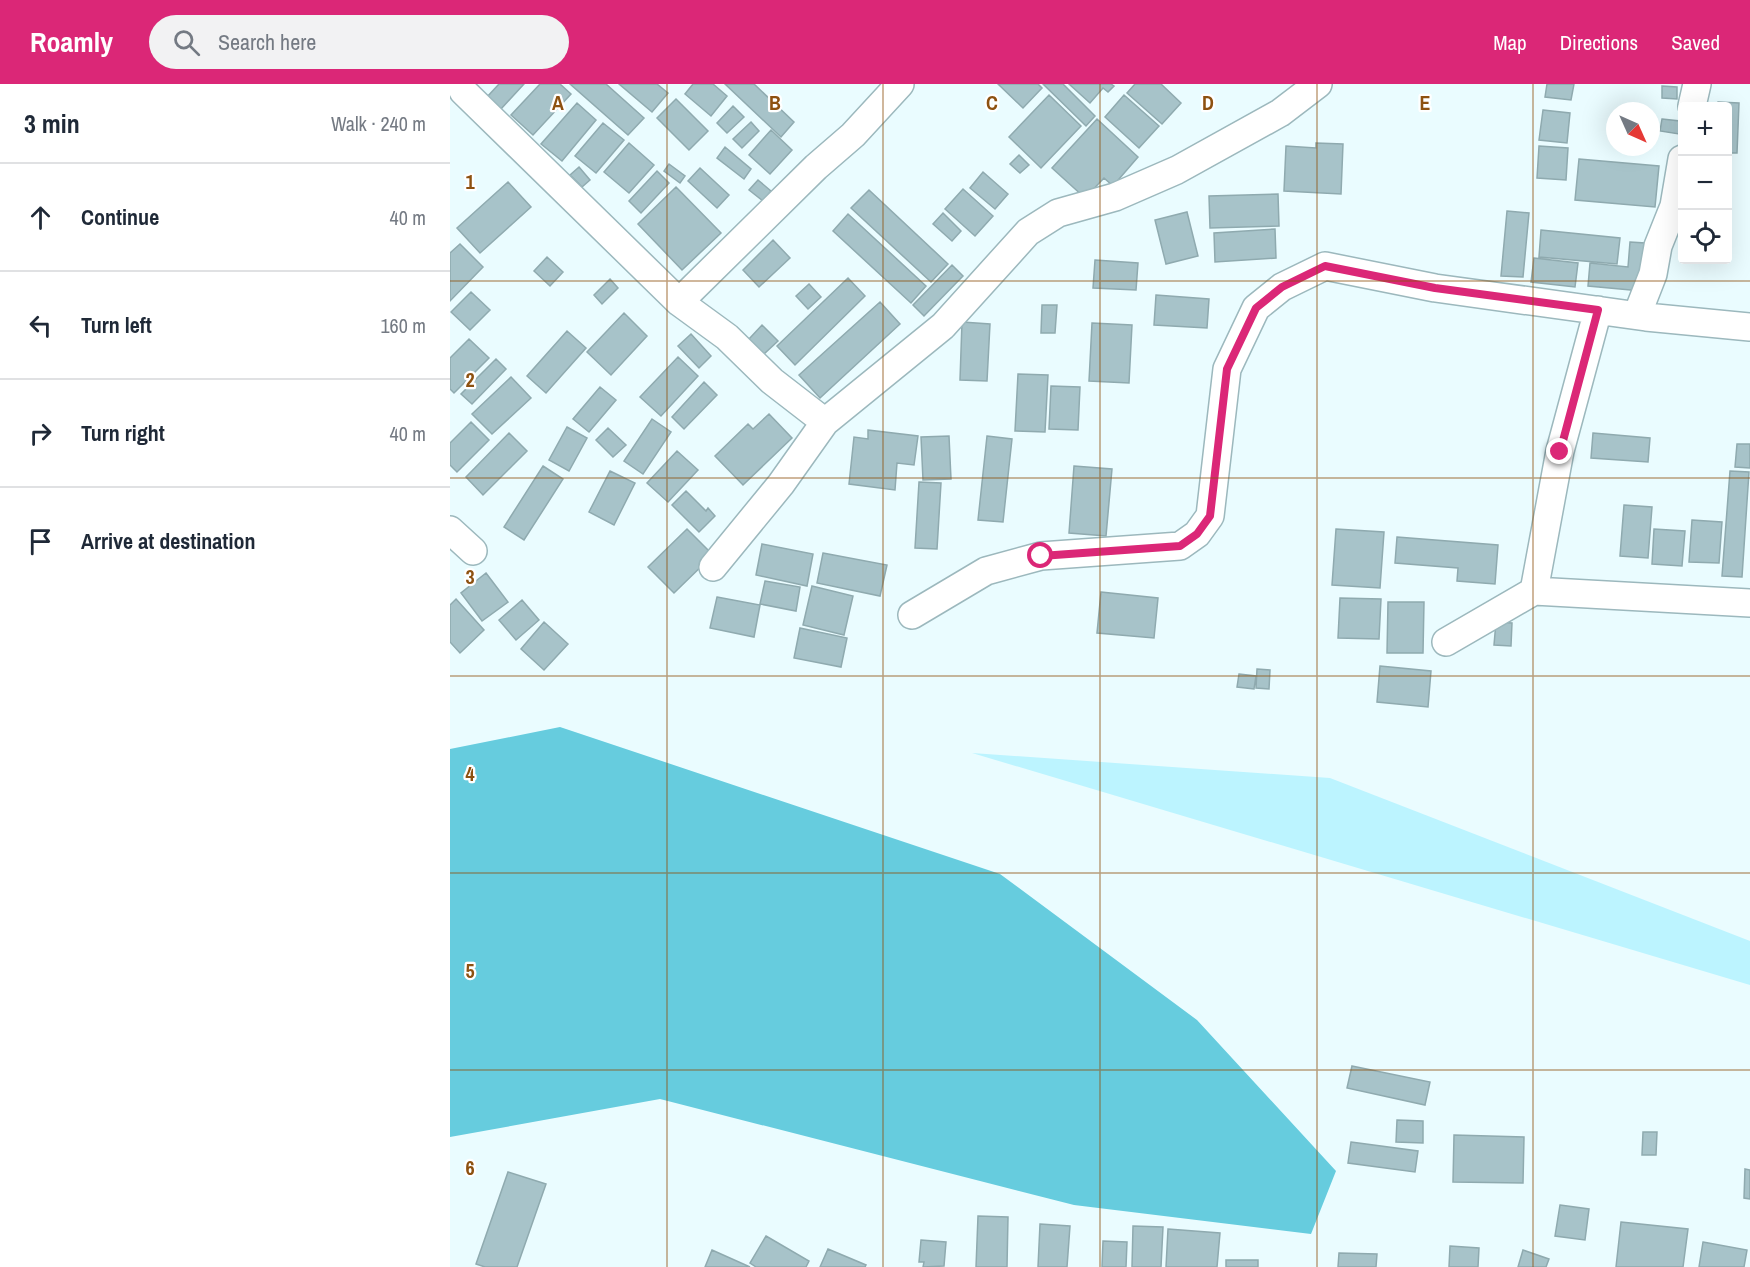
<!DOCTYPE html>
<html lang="en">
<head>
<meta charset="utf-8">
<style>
	:root { --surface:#fff; --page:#f2f2f3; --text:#1f2937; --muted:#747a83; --line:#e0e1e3; --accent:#db2777 }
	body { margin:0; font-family:"Archivo Narrow",sans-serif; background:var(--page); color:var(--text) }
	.controls { position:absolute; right:18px; top:18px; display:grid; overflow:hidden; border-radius:6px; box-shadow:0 6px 24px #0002 }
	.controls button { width:54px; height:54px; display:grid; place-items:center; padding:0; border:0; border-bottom:2px solid var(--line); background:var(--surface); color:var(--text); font:30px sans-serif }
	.compass { position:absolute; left:1156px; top:18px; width:54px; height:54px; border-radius:50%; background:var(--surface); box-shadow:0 6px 24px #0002; rotate:135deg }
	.stop { position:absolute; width:18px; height:18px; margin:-14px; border:4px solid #db2777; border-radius:50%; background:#fff }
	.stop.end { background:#db2777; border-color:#fff; box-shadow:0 2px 6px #0008 }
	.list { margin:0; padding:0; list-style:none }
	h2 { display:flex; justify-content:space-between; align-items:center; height:78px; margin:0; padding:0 24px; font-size:26px }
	h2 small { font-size:20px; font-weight:400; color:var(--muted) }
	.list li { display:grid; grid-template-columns:39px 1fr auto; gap:18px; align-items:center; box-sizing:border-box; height:108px; padding:0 24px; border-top:2px solid var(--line) }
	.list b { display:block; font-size:22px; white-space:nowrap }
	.list em { font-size:20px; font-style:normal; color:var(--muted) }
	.icon { flex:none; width:33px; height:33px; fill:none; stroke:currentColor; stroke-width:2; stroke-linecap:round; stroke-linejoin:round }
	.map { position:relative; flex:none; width:1300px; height:1183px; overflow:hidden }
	header { display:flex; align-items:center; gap:36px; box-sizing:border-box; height:84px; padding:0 30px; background:var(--accent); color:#fff }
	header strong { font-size:28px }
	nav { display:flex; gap:33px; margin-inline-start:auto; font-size:21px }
	.search { width:420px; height:54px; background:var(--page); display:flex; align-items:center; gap:15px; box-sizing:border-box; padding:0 21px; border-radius:33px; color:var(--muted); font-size:22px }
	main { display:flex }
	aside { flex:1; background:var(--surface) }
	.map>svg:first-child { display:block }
</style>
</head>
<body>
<header>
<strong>Roamly</strong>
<div class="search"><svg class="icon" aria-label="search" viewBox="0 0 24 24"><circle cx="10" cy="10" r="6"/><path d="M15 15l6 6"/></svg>Search here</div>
<nav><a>Map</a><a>Directions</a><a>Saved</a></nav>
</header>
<main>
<aside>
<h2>3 min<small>Walk · 240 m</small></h2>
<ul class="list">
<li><svg class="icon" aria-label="ahead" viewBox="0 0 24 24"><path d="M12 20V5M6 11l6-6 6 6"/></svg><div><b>Continue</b></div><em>40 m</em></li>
<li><svg class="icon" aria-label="left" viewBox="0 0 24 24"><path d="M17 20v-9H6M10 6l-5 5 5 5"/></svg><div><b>Turn left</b></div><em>160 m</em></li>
<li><svg class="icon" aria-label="right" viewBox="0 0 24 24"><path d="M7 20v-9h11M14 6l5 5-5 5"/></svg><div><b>Turn right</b></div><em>40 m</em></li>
<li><svg class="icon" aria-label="arrive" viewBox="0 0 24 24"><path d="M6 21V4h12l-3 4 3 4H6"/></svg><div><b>Arrive at destination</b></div></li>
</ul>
</aside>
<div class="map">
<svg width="1300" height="1183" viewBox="0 0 1300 1183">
	<rect width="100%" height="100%" fill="#eafcff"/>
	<!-- green -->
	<path fill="#bcf4ff" d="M522,669L880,694L1300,857V901Z"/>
	<!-- forest -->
	<path fill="#66ccde" d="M110,643L550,790L747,936L886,1087L861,1150L624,1121L210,1015L0,1053V665Z"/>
	<!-- building -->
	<path fill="#a7c3c9" stroke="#8faaaf" stroke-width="1.5" d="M49,0H74L51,25L37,13Z
		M90,0H110L121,10L83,51L61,31Z
		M120,0H156L194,34L178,51Z
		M169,0H207L218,9L202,28Z
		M243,0H263L277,12L261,32L235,10Z
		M275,0H304L344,38L331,53Z
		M548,0H588L592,4L573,24Z
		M593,0H613L645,32L636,42Z
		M619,0H661L664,2L658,8L653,4L640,19Z
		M685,0H711L731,19L712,40L677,9Z
		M1097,0H1124L1121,16L1095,13Z
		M1212,2L1227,3V15L1212,14Z
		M599,11L631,42L591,84L559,53Z
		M674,11L709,42L689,64L655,33Z
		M226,15L258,47L239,66L207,34Z
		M1268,18L1289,19L1287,69H1278V22H1267Z
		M127,19L146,36L112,77L91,60Z
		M283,22L294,33L277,49L267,39Z
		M1093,26L1120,29L1117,59L1089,56Z
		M647,35L688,73L663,102L654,94L635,114L602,84Z
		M1212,35L1230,37L1229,50L1210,47Z
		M301,38L309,47L292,64L283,55Z
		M153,39L174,56L146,89L125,72Z
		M321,46L342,66L320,90L299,71Z
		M179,59L204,81L179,109L154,88Z
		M866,59L893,60L891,110L834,107L836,62L866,64Z
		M1089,62L1118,64L1116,96L1087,94Z
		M275,63L301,85L294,95L267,74Z
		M569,71L579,81L570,89L560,80Z
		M1129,75L1209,82L1205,123L1125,116Z
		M219,80L235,92L230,99L214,87Z
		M129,83L140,96L132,103L120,91Z
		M250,84L279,111L267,124L238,97Z
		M207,87L219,99L191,129L179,117Z
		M533,88L558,110L545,125L520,104Z
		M308,96L321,107L313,117L299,106Z
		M58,98L81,123L30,169L7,144Z
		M226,103L271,149L232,186L188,140Z
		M513,105L543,132L525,152L495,125Z
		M419,106L498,180L481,198L401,124Z
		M828,110L829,142L760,144L759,112Z
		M1057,127L1079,129L1073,193L1051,192Z
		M737,128L748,172L716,180L705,136Z
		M493,129L511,147L502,157L483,140Z
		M398,130L476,202L461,219L383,147Z
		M825,145L826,174L765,178L764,149Z
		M1091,146L1170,154L1167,180L1089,173Z
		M323,156L340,174L309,203L293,186Z
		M1180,158L1195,159L1191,207L1138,202L1140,179L1178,183Z
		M10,160L33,183L0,217V169Z
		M97,173L113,188L100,202L84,187Z
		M1084,174L1128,179L1125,203L1081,198Z
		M645,176L688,179L686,206L643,204Z
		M502,181L513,192L474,232L463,221Z
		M398,194L415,212L345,281L327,262Z
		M160,195L168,204L152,220L144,211Z
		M359,200L371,213L358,225L346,212Z
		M21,208L40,226L20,246L1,228Z
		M706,211L759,215L757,244L704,241Z
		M430,218L450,240L370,314L349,291Z
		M592,221H607L605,249H591Z
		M174,229L197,252L161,291L137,268Z
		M512,238L540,240L537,297L510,296Z
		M642,239L682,241L679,299L639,297Z
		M312,241L328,257L314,270L299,255Z
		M117,247L136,264L96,309L77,292Z
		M241,250L261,272L249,284L228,262Z
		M19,255L39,274L4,309L0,305V274Z
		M228,273L248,292L211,332L190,313Z
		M46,275L56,285L22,320L11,310Z
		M568,290L598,291L595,348L565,347Z
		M61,293L81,314L42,350L22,330Z
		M254,298L267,311L234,345L222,333Z
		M601,302L630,303L628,346L599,345Z
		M150,303L166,316L139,348L123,335Z
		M319,330L342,354L293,401L265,372L298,340L303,345Z
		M202,335L221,348L193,390L174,377Z
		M21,338L39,356L7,388L0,381V359Z
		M117,343L137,354L119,387L99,376Z
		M158,344L176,361L163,373L146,356Z
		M418,346L468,352L464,381L447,379L445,406L399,400L404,353L418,355Z
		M59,349L77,367L33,411L16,393Z
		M1143,349L1200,354L1198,378L1141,374Z
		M499,352L501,395L473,396L471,353Z
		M537,352L562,355L553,438L528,436Z
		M1287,360H1300V384L1285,383Z
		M227,367L248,386L218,418L197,399Z
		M93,382L113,395L74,456L54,443Z
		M624,382L662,385L656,452L619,449Z
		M160,387L185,399L164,441L139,428Z
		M1280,387L1299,388L1292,493L1272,492Z
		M469,398L491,399L487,465L465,464Z
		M236,407L256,427L258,424L265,432L249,448L222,421Z
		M1174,421L1202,423L1198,474L1170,472Z
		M1242,436L1272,438L1269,479L1239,478Z
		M237,445L263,471L224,509L198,483Z
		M886,445L934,448L930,504L882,501Z
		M1204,445L1235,447L1232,482L1202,480Z
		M947,453L1048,461L1045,500L1007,497L1008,484L945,479Z
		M312,460L363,470L357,502L306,491Z
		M373,469L437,481L430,512L367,499Z
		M36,489L58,518L32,537L11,509Z
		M315,497L350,503L346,527L310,520Z
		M362,502L403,512L394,551L353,541Z
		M651,508L708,514L704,554L647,549Z
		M267,513L310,521L304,553L260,544Z
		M890,514L931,515L929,555L888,554Z
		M6,515L34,546L10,569L0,558V521Z
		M72,516L89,536L66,556L49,536Z
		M938,518H974L973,569H937Z
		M94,538L118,560L94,586L71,565Z
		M1046,538L1062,539L1061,562L1044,561Z
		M350,544L397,554L391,583L344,574Z
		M930,582L981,587L978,623L927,618Z
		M807,585L820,586L819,605L806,604Z
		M789,590L806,592L804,605L787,603Z
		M902,982L980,998L975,1021L897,1004Z
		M947,1036L973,1037V1059L946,1058Z
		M1193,1048H1207L1206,1071H1192Z
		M1004,1051L1074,1053L1073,1099L1003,1098Z
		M901,1058L968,1067L965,1088L898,1079Z
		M1295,1085L1300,1086V1115L1294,1114Z
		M58,1088L96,1100L67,1183H35L26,1180Z
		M1110,1121L1139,1125L1135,1156L1105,1152Z
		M528,1132L558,1133L557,1183H526Z
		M1171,1138L1238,1145L1233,1183H1166Z
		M590,1140L620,1142L617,1183H588Z
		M683,1142L713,1143L711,1183H682Z
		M718,1145L770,1149L767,1183H716Z
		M316,1152L359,1177L356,1183H306L300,1179Z
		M471,1156L496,1158L494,1182L473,1183L474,1178H469Z
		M653,1157L677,1158L676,1183H652Z
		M1253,1158L1297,1166L1294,1183H1249Z
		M1000,1162L1029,1164L1028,1183H999Z
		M378,1165L416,1181L415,1183H370Z
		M262,1166L300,1183H255Z
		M1073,1166L1099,1175L1096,1183H1068Z
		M889,1169L927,1170L926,1183H888Z
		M776,1176H808V1183H776Z"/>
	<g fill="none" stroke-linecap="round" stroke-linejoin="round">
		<!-- street casing -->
		<g stroke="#9cb8bd" stroke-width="30">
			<path id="street" d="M10,0L13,7L229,218L277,253L322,297L375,338
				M1242,22L1247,0
				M229,218L366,83L403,51L450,0
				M1187,231L1203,190L1208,162L1224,122L1232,75
				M0,446L23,467
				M263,483L331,400L375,338L493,242L578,148L608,129L665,113L727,86L830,29L868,0
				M1084,507L1300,519
				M462,531L536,487L591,472L730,462L747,450L760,432L777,285L806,224L832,203L875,182L985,204L1196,233L1300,243
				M996,558L1084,507L1110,367L1148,226"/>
		</g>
		<!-- street -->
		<use href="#street" stroke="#fff" stroke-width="27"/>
	</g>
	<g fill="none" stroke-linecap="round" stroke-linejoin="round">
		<!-- route -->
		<path stroke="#db2777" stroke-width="8" d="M591,472L730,462L747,450L760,432L777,285L806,224L832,203L875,182L985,204L1148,226L1110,368"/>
	</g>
	<!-- grid -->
	<path fill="none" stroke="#8d5110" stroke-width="1.5" stroke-opacity="0.55" d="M217,0V1183M433,0V1183M650,0V1183M867,0V1183M1083,0V1183M0,197H1300M0,394H1300M0,592H1300M0,789H1300M0,986H1300"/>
	<g font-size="20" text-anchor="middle" font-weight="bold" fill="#8d5110" stroke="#fff" stroke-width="4.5" stroke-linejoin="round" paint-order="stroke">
		<text x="108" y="26">A</text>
		<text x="325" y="26">B</text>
		<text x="542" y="26">C</text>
		<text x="758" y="26">D</text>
		<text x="975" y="26">E</text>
		<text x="20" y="105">1</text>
		<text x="20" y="303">2</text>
		<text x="20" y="500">3</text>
		<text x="20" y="697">4</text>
		<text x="20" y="894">5</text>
		<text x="20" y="1091">6</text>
	</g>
</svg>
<div class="controls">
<button>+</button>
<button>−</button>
<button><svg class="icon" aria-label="locate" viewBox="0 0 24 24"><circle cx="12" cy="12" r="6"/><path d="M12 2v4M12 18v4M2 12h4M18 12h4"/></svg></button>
</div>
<svg class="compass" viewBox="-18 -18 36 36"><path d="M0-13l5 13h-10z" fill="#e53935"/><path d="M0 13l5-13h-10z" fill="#747a83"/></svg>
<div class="stop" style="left:591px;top:472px"></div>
<div class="stop end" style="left:1110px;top:368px"></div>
</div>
</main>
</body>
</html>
